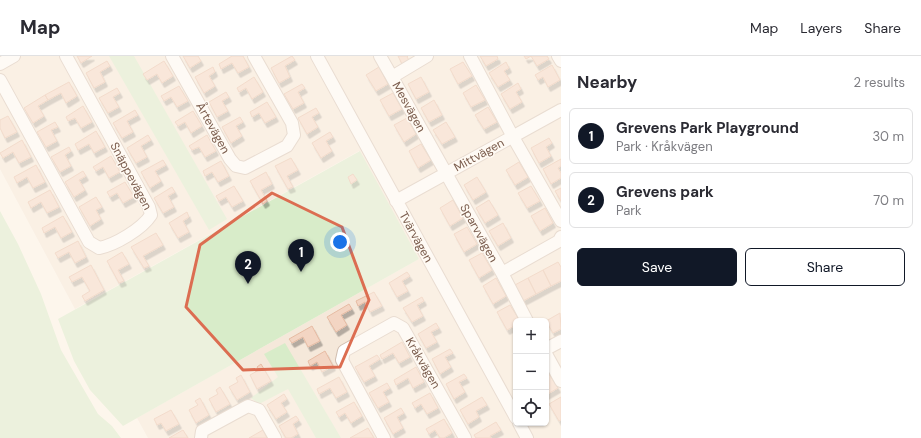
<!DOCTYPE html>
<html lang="en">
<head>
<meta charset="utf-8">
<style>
	:root { --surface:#fff; --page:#f2f2f3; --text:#2b2b33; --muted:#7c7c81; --line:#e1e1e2; --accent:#111827 }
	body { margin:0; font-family:"DM Sans",sans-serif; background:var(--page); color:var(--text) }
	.controls { position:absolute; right:12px; bottom:12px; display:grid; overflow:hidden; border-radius:6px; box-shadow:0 1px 3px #0004 }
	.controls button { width:36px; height:36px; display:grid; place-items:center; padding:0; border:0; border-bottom:1px solid var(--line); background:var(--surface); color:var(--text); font:20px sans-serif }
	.you { position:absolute; left:340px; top:186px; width:14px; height:14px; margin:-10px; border:3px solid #fff; border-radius:50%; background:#1a73e8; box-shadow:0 0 0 6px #1a73e833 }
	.badge { display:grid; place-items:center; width:26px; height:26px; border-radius:50%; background:var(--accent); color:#fff; font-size:13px; font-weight:700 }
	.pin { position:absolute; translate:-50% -33px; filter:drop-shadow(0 1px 2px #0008) }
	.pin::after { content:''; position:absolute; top:21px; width:14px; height:12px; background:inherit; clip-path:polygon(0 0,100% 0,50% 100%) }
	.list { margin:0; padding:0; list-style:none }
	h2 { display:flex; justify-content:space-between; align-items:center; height:52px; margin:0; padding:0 16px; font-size:17px }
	h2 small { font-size:13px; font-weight:400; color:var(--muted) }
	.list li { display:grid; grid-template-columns:26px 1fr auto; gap:12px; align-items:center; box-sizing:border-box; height:56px; margin:0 8px 8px; padding:0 8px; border:1px solid var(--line); border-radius:6px }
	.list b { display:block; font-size:15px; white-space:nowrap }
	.list p { margin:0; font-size:13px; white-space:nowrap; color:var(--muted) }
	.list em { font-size:13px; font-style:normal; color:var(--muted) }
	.actions { display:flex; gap:8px; padding:12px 16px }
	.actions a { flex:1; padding:9px 0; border:1px solid var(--accent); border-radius:6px; text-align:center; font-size:14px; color:var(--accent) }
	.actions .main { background:var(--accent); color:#fff }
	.icon { flex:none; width:22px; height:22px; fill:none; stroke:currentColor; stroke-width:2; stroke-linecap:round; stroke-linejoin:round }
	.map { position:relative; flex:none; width:561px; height:382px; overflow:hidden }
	header { display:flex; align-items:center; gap:24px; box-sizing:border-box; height:56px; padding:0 20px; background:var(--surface); border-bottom:1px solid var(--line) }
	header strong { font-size:19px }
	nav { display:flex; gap:22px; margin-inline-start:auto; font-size:14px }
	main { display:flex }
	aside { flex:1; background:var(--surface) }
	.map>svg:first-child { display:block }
</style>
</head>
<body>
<header>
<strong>Map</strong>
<nav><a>Map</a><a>Layers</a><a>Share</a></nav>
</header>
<main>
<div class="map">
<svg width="561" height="382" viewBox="0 0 561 382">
	<defs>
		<filter id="shadow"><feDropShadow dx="2.5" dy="4.5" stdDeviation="0" flood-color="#0004"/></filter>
	</defs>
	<rect width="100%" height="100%" fill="#fdf6ec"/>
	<!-- residential -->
	<path fill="#f5e8da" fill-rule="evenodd" d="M0,0H561V382H148L137,362L419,203L359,95L75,253L0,113ZM516,265H546V367H516Z"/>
	<!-- green -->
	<path fill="#d8ecc9" d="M109,0H134L227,163L209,174Z
		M360,95L419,203L123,370L90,334L74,305L58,263Z
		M0,155L18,188L41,238L61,294L98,358L112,370L121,382H0Z
		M285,287L341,382H316L288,333L259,348L251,342L278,321L264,298Z"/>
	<!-- building -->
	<path fill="#f3d5c3" stroke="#e6bba3" filter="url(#shadow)" d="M77,0H92L81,7Z
		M183,0H198L201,5L190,12Z
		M232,0H243L249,11L238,17L232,7L221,13L219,8Z
		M292,0L295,4L285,10L290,21L279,27L271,12Z
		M398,0H408L407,1L409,4L402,8Z
		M480,0H497L498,3L486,10Z
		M524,0H547L549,3L537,10L531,0L526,3Z
		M107,5L110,10L100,16L105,26L94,32L86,17Z
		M164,5L173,20L162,27L157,18L147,24L143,18Z
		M463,6L472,20L458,28L450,13Z
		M506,6L509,12L504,15L510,24L498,31L489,17Z
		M552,9L560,24L548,31L543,21L538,24L535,19Z
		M213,11L215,16L209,20L215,30L204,37L195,21Z
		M379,11L388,28L376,35L366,19Z
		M254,21L263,36L252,43L246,32L239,36L237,32Z
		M421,21L429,36L416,43L408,28Z
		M69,26L77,40L66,47L61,37L48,44L45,39Z
		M518,27L521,33L516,36L522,46L510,53L501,38Z
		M302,28L305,32L298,36L304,47L293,53L284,38Z
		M476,29L485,44L471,51L463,37Z
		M179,30L188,45L177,51L171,41L164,45L161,40Z
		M117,32L120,37L113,41L119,51L108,57L99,42Z
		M226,36L229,41L222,45L228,55L217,61L209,46Z
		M393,37L402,53L389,60L380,44Z
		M45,39L48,44L38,50L44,60L33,67L24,52Z
		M434,44L442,59L429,66L421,52Z
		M267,46L276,61L265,67L259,57L252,61L250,56Z
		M83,50L92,66L81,72L75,62L68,65L66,61Z
		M488,51L497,66L484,73L475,59Z
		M316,52L319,57L312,61L318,71L307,78L298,62Z
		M135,54L138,59L127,65L133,76L122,82L113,67Z
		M193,55L202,70L191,77L185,66L178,70L175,66Z
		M8,60L17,76L5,82L0,72V64Z
		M240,61L243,66L236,70L242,80L231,87L222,71Z
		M407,62L416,78L404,86L394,69Z
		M55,66L58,71L51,74L57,85L46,91L37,76Z
		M446,66L455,81L442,88L433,74Z
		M96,75L105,91L94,97L89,88L78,94L75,88Z
		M330,76L333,81L326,85L332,95L321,102L312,87Z
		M148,79L151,84L141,90L147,101L136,107L127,92Z
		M207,79L216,95L205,101L199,91L192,94L189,90Z
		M549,82L552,87L546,91L551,100L539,107L531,92Z
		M22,84L31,101L19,107L13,96L3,102L0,97Z
		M421,88L431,104L418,112L409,95Z
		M69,91L71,95L65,99L71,110L60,116L51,101Z
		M111,100L120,116L109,122L103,111L96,115L93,111Z
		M291,102L298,114L287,120L293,131L288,133L275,110Z
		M561,103V110L558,112L561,117V122L551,128L543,113Z
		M163,104L166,109L155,115L161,125L150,132L141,116Z
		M221,105L229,120L218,126L212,116L205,120L203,115Z
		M519,106L528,121L515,129L506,114Z
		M36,109L45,126L33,132L27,121L17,127L14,121Z
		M83,115L86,120L79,124L85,134L74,141L65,126Z
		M266,116L272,128L261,134L267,145L263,148L250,125Z
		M353,118L357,124L351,128L348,121Z
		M477,121L486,136L473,144L464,129Z
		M125,126L134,141L123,147L117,137L110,141L107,136Z
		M234,130L243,145L232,151L226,141L219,145L216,140Z
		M531,130L540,145L527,152L518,137Z
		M172,131L175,136L168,140L174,151L163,157L154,142Z
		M561,132V145L555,135Z
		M50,134L59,151L47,157L41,146L31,152L28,146Z
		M96,141L102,151L96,154L101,163L90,170L79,151Z
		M453,144L463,162L450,170L440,152Z
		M489,144L498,159L485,167L476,152Z
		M545,152L553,167L540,175L531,160Z
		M187,156L189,161L183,165L189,176L178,182L169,167Z
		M63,160L72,176L61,182L55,171L44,177L42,172Z
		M503,167L511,182L498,190L489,175Z
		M467,171L477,188L464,196L454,178Z
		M156,177L163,189L143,200L149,210L144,212L131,191Z
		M78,185L86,201L75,207L69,196L58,202L55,197Z
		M122,196L129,208L118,214L124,225L119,227L107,205Z
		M482,197L492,214L479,222L469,204Z
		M558,206L561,211V225L551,230L543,214Z
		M91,209L104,234L85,245L82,240L90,235L82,221L72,226L69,221Z
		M543,214L551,230L536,238L528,222Z
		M407,216L410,220L402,225L408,235L397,241L389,227Z
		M496,222L506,240L493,248L483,230Z
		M528,222L536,238L521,246L513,230Z
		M374,236L382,250L370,256L365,246L358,250L356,245Z
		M422,241L424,245L417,249L423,260L412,266L403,252Z
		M349,248L352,253L341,259L347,269L336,276L327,261Z
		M510,249L520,265H516V269L507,274L497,256Z
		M560,257L561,273L553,277L546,265Z
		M436,267L439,272L431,276L437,286L426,292L418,278Z
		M312,270L320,285L308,291L303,281L292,287L289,283Z
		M402,286L410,301L399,307L393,297L382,303L380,299Z
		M450,293L453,297L445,301L451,311L440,318L432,303Z
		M325,295L333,310L322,316L317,306L310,310L308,305Z
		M377,299L380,303L369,310L375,320L364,326L355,311Z
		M261,308L271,325L257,333L250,319L259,314L257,311Z
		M416,311L424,326L413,332L408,322L396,329L394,324Z
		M547,315L558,332L546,339V316Z
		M464,318L467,322L459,326L465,336L454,343L446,328Z
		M241,319L250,336L237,344L229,331L238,326L236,322Z
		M339,321L347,336L336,342L330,332L319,338L317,333Z
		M387,327L390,332L383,336L389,346L378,352L369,337Z
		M220,331L230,348L216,356L209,343L218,338L216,334Z
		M430,337L438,352L427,358L421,348L415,352L412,347Z
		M284,338L287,343L281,347L287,356L276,363L267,349Z
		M482,341L487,349L476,355L479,361L468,368L460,354Z
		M561,341V364L559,365L549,348Z
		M200,342L209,359L196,367L189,354L198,349L195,345Z
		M354,346L362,360L351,367L345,357L339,361L336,356Z
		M401,352L404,357L397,361L403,372L393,378L384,362Z
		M171,354L179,368L166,375L161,367L157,369L154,363Z
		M296,360L299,364L293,368L298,378L291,382H286L279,370Z
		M444,363L452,377L444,382H440L435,374L429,378L426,373Z
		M496,366L501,374L490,380L491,382H476L474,379Z
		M368,372L374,382H350Z
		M183,374L188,382H169Z
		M263,374L267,382H249Z"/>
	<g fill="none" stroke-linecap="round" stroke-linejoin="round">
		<!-- minor casing -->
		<g stroke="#d1beb0" stroke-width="14">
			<path id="minor" d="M172,0L230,103L236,110L245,112L287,90L294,79L292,67L254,0
				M317,0L516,362
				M380,0L392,21
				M427,0L392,21L502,217L559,185L561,181
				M470,0L513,81L561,165
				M558,0L561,5
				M0,8L14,0
				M0,24L89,186L99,192C115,189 142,173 151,159L149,151L66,0
				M396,145L561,54
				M502,217L527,265
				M546,293L561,285
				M546,298L561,325
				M519,367L527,382
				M201,382L202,375L248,350L259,354L275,382
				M384,382L342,304L344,295L394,267L403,272L465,382"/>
		</g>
		<!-- minor -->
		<use href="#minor" stroke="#fff" stroke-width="12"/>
	</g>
	<!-- marked area -->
	<path d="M0 0H561V382H0ZM272,137L342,171L369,244L340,311L243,314L186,251L200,189Z" fill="#fdf6ec" fill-opacity=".55" fill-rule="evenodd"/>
	<path fill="none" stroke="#dc6d51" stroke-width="3" stroke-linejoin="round" d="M272,137L342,171L369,244L340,311L243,314L186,251L200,189Z"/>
	<g text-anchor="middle" stroke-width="3" stroke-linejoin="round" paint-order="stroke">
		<!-- street labels -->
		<g font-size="12" fill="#7a5c4d" stroke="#fffaf3">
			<text transform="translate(409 51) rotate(61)" y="4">Mesvägen</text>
			<text transform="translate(213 72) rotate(61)" y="4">Årtevägen</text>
			<text transform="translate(479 99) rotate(-29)" y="4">Mittvägen</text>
			<text transform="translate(131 120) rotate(62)" y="4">Snäppevägen</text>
			<text transform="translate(479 177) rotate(61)" y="4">Sparvvägen</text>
			<text transform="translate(416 181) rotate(61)" y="4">Tvärvägen</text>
			<text transform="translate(423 307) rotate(60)" y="4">Kråkvägen</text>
		</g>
	</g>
</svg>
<div class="controls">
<button>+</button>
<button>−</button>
<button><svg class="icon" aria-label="locate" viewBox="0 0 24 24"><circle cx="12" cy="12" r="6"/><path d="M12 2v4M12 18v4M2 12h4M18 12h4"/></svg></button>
</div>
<div class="you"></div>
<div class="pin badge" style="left:301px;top:216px">1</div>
<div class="pin badge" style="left:248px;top:228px">2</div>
</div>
<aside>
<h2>Nearby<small>2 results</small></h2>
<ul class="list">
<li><span class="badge">1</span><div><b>Grevens Park Playground</b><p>Park · Kråkvägen</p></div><em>30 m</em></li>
<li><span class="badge">2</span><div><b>Grevens park</b><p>Park</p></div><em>70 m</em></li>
</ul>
<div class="actions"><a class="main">Save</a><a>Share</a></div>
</aside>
</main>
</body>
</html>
